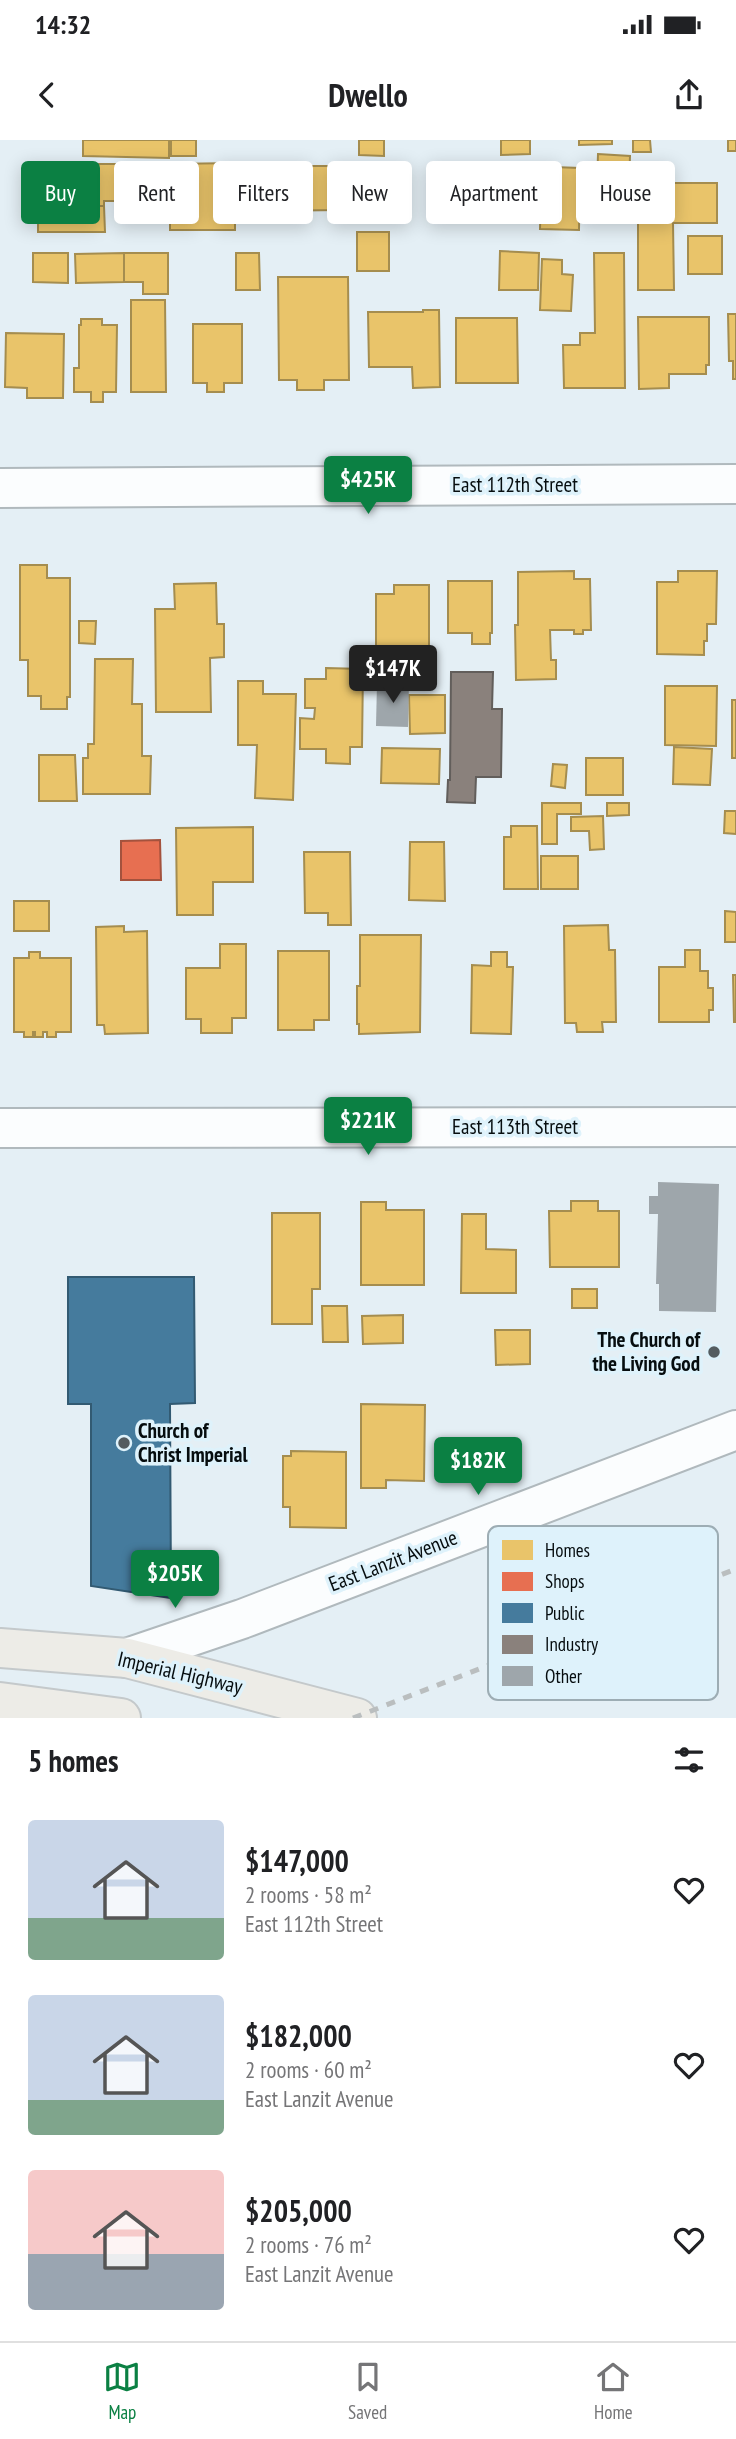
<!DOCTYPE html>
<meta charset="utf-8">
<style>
body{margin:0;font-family:"PT Sans Narrow",sans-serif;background:#f2f2f2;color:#202124;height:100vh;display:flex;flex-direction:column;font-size:26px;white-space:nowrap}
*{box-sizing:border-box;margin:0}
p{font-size:23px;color:#757577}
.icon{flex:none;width:38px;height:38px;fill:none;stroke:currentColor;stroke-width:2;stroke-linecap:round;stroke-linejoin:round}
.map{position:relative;height:1578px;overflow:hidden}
.details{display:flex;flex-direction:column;background:#fff;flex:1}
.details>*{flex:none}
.hud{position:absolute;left:21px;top:21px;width:695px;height:63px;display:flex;gap:14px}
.price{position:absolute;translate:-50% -60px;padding:0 16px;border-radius:7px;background:#0b8043;color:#fff;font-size:23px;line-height:46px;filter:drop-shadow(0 2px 4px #0008)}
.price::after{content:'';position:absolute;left:50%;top:42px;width:21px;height:16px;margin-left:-10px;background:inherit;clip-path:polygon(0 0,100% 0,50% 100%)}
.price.active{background:#222;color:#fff}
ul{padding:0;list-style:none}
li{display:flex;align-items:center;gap:21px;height:175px;padding:0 28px}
li span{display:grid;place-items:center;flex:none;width:196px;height:140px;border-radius:7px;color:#555}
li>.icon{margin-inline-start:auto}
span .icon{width:84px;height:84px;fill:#fffc;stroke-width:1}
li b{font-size:30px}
h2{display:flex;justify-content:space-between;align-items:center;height:84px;padding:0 28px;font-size:30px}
.pill{padding:0 24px;border-radius:7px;background:#fff;box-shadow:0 4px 18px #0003;font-size:24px;line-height:63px}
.pill.active{background:#0b8043;color:#fff}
.status{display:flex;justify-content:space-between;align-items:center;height:49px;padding:0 35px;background:#fff;direction:ltr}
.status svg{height:19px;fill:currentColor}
header{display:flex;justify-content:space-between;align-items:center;height:91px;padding:0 28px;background:#fff;font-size:32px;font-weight:700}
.tabs{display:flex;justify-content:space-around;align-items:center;height:98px;border-top:2px solid #e0e0e0;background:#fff;font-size:19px;color:#757577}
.tabs a{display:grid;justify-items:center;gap:4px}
.tabs .active{color:#0b8043}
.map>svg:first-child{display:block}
.homes{fill:#e9c46a;stroke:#a58d4f;stroke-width:2}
.shops{fill:#e76f51;stroke:#a4523d;stroke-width:2}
.public{fill:#457b9d;stroke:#325a72;stroke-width:2}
.industry{fill:#8a817c;stroke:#625e5b;stroke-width:2}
.building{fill:#9ea6ab}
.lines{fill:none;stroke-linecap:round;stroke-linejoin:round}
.minor-casing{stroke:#b0b9bd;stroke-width:42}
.major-casing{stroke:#c4c9cb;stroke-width:42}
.minor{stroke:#fbfdfe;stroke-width:38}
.major{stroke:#edece7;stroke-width:38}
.rail{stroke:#babebf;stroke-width:5;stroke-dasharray:9 9;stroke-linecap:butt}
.poi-dot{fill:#545c60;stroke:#def2fb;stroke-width:2.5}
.labels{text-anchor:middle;stroke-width:7;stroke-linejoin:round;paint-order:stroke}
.street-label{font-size:21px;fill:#060d0f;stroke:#def2fb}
.poi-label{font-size:21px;font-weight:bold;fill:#060d0f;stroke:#def2fb;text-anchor:end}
.key{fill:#def2fb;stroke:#9dadb4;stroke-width:2}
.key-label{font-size:19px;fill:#060d0f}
</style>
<div class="status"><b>14:32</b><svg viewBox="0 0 49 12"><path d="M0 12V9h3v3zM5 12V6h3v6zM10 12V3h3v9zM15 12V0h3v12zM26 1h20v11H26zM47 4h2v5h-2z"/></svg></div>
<header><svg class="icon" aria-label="back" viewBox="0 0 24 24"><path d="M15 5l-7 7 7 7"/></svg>Dwello<svg class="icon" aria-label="share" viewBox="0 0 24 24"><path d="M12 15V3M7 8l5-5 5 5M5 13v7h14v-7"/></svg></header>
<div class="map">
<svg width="736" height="1578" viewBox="0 0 736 1578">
<rect width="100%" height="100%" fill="#e4eff5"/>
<g class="homes">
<polygon points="83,0 169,0 169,18 83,16"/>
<rect x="171" y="0" width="25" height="16"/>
<polygon points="359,0 384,0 384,16 359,15"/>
<polygon points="501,0 530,0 530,14 501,15"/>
<polygon points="579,0 612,0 612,4 579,5"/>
<polygon points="633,0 650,0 651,12 633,12"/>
<rect x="728" y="0" width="8" height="11"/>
<polygon points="598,14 630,16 629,47 597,45"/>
<polygon points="235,23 235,62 244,62 244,75 235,75 235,90 170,90 170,24"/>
<polygon points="37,24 170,24 170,66 166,66 166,61 104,61 104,66 38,66"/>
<polygon points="268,26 337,26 338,70 268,71"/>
<polygon points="553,27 580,28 579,90 540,89 541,51 552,51"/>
<polygon points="638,43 717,43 717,83 673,83 674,150 638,150"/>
<polygon points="38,66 104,66 105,92 38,92"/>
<rect x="357" y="92" width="32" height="39"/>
<rect x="688" y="96" width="34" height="38"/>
<polygon points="500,111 539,113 538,150 499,150"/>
<polygon points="33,113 68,113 68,143 33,142"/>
<polygon points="124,113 124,142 76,143 75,114"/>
<polygon points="124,113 168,113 168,154 143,154 143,142 124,142"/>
<polygon points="236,113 259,113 260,150 236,150"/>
<polygon points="594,113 624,113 625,248 564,248 563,205 580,205 580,193 595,193"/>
<polygon points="542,119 562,120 562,134 573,135 571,171 540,170"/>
<polygon points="278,137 348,137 349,240 324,240 324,250 297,250 297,240 279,240"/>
<polygon points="131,160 165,160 166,252 131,252"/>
<polygon points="423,170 439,170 440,247 413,248 412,227 369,227 368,172 423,172"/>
<polygon points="728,174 736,174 736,239 733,239 733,221 729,221"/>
<polygon points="638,177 709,177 709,225 706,225 706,234 669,234 669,248 639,249"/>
<polygon points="456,178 517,178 518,243 456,243"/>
<polygon points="81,179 102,179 102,185 117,185 116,252 103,252 103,262 91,262 91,252 74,252 74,228 79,228 79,185 81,185"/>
<polygon points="193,184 242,184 242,243 224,243 224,252 207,252 207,243 193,243"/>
<polygon points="6,193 64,194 63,258 27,258 27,248 5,247"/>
<polygon points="20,425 47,425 47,438 70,438 70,557 67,557 67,569 41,569 41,556 28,556 28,520 20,520"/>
<polygon points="574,431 574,439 590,439 591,490 583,490 583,494 574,494 574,490 550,490 551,520 556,520 556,539 516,540 515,485 518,485 518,432"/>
<polygon points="678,431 717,431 716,484 707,484 707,501 704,501 704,515 657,514 657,442 678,442"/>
<polygon points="448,441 492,441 492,493 490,493 490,504 472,504 472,493 448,493"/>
<polygon points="216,443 217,484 224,484 224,517 210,518 211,572 156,572 155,469 175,469 174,444"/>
<polygon points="394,445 429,445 429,510 414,510 414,539 379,539 379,509 376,509 376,454 394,454"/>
<polygon points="79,481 96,481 95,504 79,503"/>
<polygon points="95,519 133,519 132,564 142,564 142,616 151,616 150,654 83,654 83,618 88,618 88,604 94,604"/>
<polygon points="326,528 363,529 362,607 350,607 350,624 326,623 326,609 300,609 300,578 314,579 315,568 305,568 305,539 326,539"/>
<polygon points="238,541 263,541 263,554 296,554 293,660 255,658 257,605 238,605"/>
<polygon points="665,546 717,546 716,606 665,605"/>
<polygon points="409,555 445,555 445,593 410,594"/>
<rect x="732" y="560" width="4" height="58"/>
<polygon points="674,607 712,609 710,645 673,644"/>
<polygon points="382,608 440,609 439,644 381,643"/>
<polygon points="39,615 75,615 77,661 39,661"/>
<rect x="586" y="618" width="37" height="37"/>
<polygon points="553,624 567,625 565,648 551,646"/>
<polygon points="542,663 581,663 581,674 557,674 557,704 542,704"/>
<polygon points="607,663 629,663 629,675 607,676"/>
<polygon points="725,671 736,671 736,694 724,693"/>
<polygon points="603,676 604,709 590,710 589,691 571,691 571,677"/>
<polygon points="511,686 537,686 538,749 504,749 504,697 511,697"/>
<polygon points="253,687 253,742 213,742 213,775 177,775 176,688"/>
<polygon points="410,702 444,702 445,761 409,760"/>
<polygon points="304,712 350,712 351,785 328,785 328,773 305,773"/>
<rect x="541" y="716" width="37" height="33"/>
<rect x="14" y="761" width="35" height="30"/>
<polygon points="725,771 736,772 736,802 725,802"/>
<polygon points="608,785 609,810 615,810 616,882 602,882 603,892 577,892 576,883 565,883 564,786"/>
<polygon points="124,786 124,792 147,791 148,893 105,894 104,885 97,885 96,787"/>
<polygon points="360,795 421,795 420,892 359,894 359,884 357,884 357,846 360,846"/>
<polygon points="220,804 246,804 246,878 232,878 232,893 201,893 201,879 186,879 186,828 220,828"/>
<polygon points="685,810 700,810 700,831 708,831 708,848 713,848 713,870 709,870 709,882 659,882 659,827 685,827"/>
<polygon points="278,811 329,811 329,880 314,880 314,890 278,890"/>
<polygon points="29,812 40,812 40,818 71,818 71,892 56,892 56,897 47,897 47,892 43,892 43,897 35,897 35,892 33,892 33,897 24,897 24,892 14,892 14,818 29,818"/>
<polygon points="491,812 507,812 507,827 513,827 511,894 471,893 472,825 491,826"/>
<polygon points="733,835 736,835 736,882 734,882"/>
<polygon points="571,1061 598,1061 598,1071 619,1071 619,1127 550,1127 549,1071 571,1071"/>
<polygon points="361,1062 386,1062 386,1070 424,1070 424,1145 361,1145"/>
<polygon points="272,1073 320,1073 320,1149 312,1149 312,1184 272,1184"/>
<polygon points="462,1074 486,1074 486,1109 516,1110 516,1153 461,1153"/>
<rect x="572" y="1149" width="25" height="19"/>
<polygon points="322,1166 347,1166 348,1202 323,1202"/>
<polygon points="403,1175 403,1203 363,1204 362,1176"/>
<polygon points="495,1190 530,1190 530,1224 496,1225"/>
<polygon points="361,1264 425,1265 424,1341 386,1340 386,1348 361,1348"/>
<polygon points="291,1311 346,1312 346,1388 290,1387 290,1367 283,1367 283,1316 291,1316"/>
</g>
<polygon class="shops" points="160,700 161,740 121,740 121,701"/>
<polygon class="public" points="68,1137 194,1137 195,1263 170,1264 171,1458 91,1446 91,1264 68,1264"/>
<polygon class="industry" points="451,532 493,532 492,569 502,569 501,637 476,637 475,663 447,662 448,640 450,640"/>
<g class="building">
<polygon points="377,543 409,543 408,587 376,586"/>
<polygon points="658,1042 719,1044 716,1172 659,1171 659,1144 656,1144 658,1074 649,1074 649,1056 658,1056"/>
</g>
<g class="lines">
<g class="minor-casing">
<g id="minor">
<polyline points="0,348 736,344"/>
<polyline points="0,988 736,987"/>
<polyline points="127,1518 242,1479 736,1290"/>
</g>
</g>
<g class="major-casing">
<g id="major">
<polyline points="0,1508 127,1518 357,1578"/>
<polyline points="0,1562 121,1578"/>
</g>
</g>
<use href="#minor" class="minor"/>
<use href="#major" class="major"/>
<polyline class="rail" points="353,1578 736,1429"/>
</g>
<g class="poi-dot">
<circle cx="714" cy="1212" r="7"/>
<circle cx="124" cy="1303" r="7"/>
</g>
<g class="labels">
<g class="street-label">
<text x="515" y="352">East 112th Street</text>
<text x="515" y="994">East 113th Street</text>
<text transform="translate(393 1421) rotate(-21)" y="7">East Lanzit Avenue</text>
<text transform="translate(180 1533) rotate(13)" y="7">Imperial Highway</text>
</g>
<g class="poi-label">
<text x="700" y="1207">The Church of<tspan x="700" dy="24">the Living God</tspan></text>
<text x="138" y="1298" text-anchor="start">Church of<tspan x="138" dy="24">Christ Imperial</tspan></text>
</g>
</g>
<rect x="488" y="1386" width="230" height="174" rx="10" class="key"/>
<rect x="502" y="1400" width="31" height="20" fill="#e9c46a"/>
<rect x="502" y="1432" width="31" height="19" fill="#e76f51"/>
<rect x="502" y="1463" width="31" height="20" fill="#457b9d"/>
<rect x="502" y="1495" width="31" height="19" fill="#8a817c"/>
<rect x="502" y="1526" width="31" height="20" fill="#9ea6ab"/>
<g class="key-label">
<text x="545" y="1417">Homes</text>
<text x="545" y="1448">Shops</text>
<text x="545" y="1480">Public</text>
<text x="545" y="1511">Industry</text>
<text x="545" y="1543">Other</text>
</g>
</svg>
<b class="price" style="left:368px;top:376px">$425K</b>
<b class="price active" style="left:393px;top:565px">$147K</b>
<b class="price" style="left:368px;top:1017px">$221K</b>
<b class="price" style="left:478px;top:1357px">$182K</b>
<b class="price" style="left:175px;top:1470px">$205K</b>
<div class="hud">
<a class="pill active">Buy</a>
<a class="pill">Rent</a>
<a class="pill">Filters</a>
<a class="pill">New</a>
<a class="pill">Apartment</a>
<a class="pill">House</a>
</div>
</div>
<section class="details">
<h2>5 homes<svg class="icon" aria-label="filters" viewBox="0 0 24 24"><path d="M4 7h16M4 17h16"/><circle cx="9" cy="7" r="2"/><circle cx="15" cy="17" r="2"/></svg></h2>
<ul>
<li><span style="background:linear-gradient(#c9d6e8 70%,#7fa58c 0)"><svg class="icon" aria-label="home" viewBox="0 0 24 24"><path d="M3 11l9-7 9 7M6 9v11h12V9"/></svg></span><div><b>$147,000</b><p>2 rooms · 58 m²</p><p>East 112th Street</p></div><svg class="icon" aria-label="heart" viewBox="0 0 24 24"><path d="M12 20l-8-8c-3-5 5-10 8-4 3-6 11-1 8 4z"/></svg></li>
<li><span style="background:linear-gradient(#c9d6e8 75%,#7fa58c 0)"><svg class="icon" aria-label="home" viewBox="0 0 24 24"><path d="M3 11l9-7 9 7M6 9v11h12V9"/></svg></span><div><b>$182,000</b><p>2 rooms · 60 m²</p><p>East Lanzit Avenue</p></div><svg class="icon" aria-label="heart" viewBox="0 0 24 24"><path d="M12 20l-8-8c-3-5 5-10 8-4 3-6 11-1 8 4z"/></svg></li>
<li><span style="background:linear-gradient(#f6c9c9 60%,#9aa5b1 0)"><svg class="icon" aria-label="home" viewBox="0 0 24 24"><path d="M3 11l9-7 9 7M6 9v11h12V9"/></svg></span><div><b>$205,000</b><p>2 rooms · 76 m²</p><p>East Lanzit Avenue</p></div><svg class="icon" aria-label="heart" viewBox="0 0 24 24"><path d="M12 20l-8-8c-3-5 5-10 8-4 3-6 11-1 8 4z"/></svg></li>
</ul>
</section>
<nav class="tabs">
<a class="active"><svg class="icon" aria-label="map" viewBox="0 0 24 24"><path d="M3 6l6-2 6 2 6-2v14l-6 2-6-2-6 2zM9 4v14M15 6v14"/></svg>Map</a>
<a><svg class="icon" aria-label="saved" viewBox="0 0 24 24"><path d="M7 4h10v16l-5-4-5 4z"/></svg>Saved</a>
<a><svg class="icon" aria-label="home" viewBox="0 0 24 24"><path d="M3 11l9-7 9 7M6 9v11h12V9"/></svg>Home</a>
</nav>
